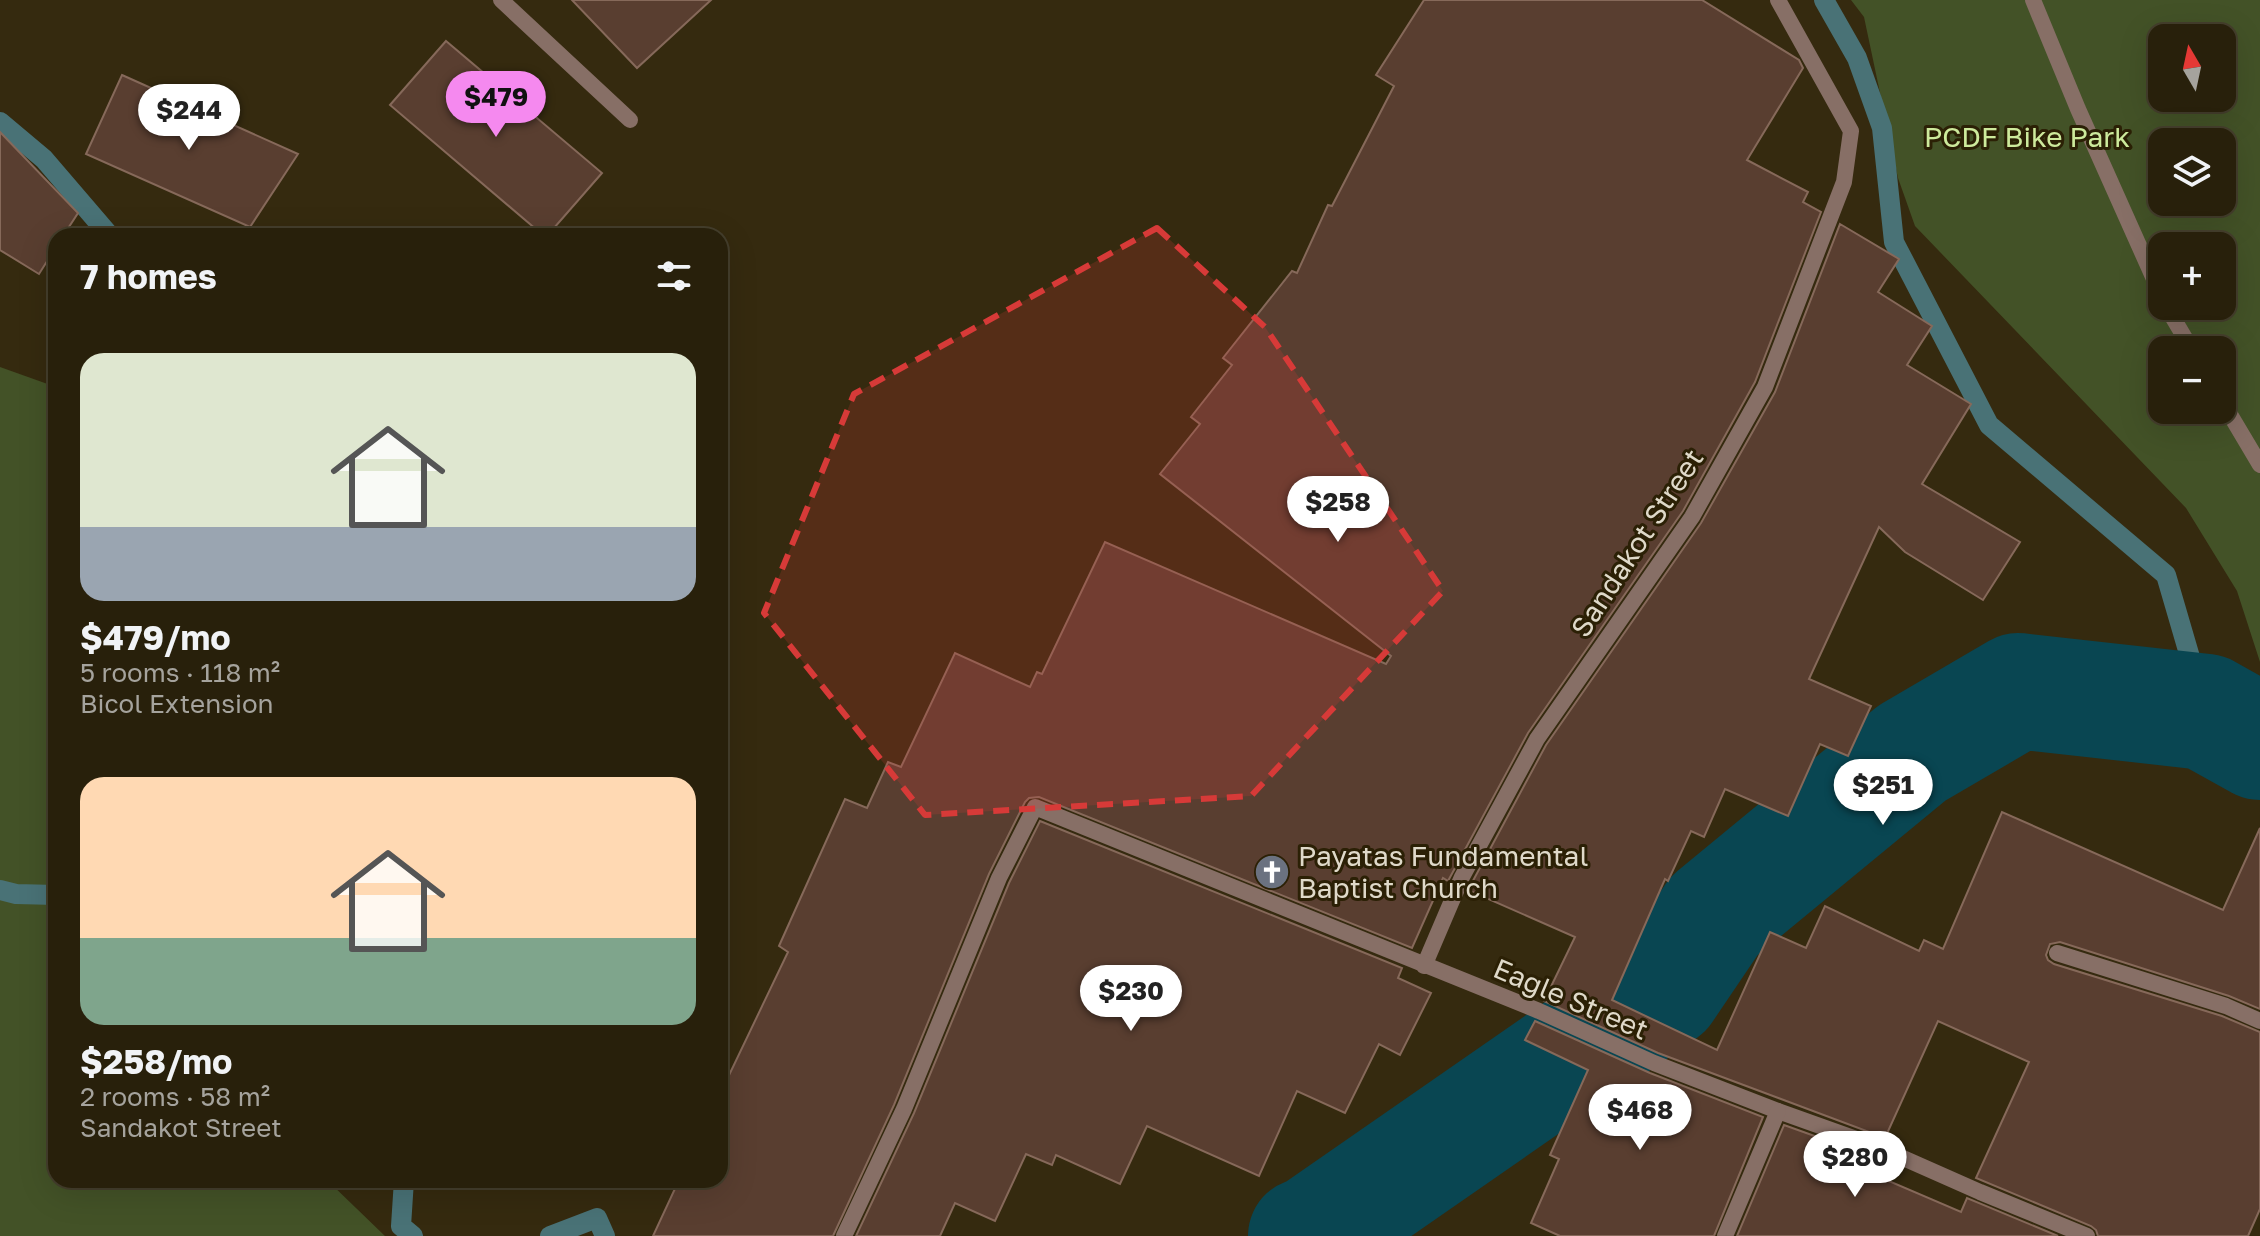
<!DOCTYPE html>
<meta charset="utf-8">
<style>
body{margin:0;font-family:"Golos Text",sans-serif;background:#302814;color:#f1f3f6;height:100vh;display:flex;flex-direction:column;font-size:30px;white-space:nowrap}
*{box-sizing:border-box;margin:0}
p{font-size:26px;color:#a5a39d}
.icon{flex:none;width:44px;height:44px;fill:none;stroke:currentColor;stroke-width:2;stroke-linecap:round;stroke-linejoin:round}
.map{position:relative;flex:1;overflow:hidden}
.side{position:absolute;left:48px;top:228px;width:680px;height:960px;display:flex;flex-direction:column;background:#28200b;border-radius:24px;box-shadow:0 8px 32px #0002,0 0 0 2px #443e2c}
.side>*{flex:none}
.needle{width:52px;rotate:351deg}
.buttons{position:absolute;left:2148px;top:24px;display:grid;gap:16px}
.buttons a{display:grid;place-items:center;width:88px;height:88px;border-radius:16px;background:#28200b;box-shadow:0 8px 32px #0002,0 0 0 2px #443e2c;font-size:40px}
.price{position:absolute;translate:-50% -68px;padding:0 18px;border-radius:28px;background:#fff;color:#222;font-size:26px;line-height:52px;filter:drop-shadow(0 2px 4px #0008)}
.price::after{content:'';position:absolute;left:50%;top:48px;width:24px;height:18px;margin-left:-12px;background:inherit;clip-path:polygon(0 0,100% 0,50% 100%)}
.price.on{background:#f589ef;color:#111}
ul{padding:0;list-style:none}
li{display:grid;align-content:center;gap:16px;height:424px;padding:0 32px}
li span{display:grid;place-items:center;height:248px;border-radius:24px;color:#555}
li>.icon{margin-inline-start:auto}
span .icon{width:144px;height:144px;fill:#fffc;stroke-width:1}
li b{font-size:34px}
h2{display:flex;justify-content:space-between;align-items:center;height:96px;padding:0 32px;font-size:34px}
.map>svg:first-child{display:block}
.green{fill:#435227;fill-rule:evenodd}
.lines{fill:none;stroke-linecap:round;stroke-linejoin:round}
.stream{stroke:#497276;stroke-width:20}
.river{stroke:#094652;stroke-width:116}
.building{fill:#593e30;stroke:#86695a;stroke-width:2}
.lane{stroke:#876f66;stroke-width:16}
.street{stroke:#876f66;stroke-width:16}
.marked{fill:#d73a38;fill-opacity:0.2;stroke:#d73a38;stroke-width:6;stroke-dasharray:16 10;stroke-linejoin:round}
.labels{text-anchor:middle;stroke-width:6;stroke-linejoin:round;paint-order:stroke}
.park-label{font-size:28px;fill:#cdea9c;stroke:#2b2005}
.street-label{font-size:28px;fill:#dfd9c9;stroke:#2b2005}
.poi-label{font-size:28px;fill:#dfd9c9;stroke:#2b2005;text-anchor:start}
</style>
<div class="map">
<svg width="2260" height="1236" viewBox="0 0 2260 1236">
<rect width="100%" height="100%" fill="#352a0f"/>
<g class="green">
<path d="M 1851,0 L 2260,0 L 2260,662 L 2237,591 L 2186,508 L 1915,226 L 1898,178 L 1864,17 ZM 2162,38 L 2222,38 L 2222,98 L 2162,98 ZM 2162,142 L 2222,142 L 2222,202 L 2162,202 ZM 2162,246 L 2222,246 L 2222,306 L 2162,306 ZM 2162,350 L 2222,350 L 2222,410 L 2162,410 Z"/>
<polygon points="0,367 56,387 56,1180 327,1180 385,1236 0,1236"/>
</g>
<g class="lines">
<g class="stream">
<polyline points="1824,0 1857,58 1882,128 1894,242 1989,425 2166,575 2206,712"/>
<polyline points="0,122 44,159 110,236"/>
<polyline points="0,890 16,894 56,895"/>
<polyline points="404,1180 401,1226 413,1236"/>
<polyline points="550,1236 597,1218 605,1236"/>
</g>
<polyline class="river" points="1306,1236 1314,1233 1664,990 1714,916 1912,753 2018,691 2206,712 2260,742"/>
</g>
<g class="building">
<polygon points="572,0 711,0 637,68"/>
<polygon points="1424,0 1702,0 1799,60 1803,68 1747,160 1808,192 1803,202 1821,212 1755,382 1683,511 1528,733 1448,881 1443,878 1412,948 1039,797 1029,798 1025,802 989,874 894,1105 833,1236 653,1236 679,1180 720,1180 720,1094 788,952 779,946 845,799 867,808 888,762 901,767 955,653 1030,687 1037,672 1042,674 1105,542 1386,664 1391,656 1160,474 1200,424 1191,417 1232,365 1223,358 1292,271 1297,273 1328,205 1332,206 1394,86 1376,75"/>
<polygon points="446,41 602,173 547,236 544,236 390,105"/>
<polygon points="122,75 298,154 250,227 86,154"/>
<polygon points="0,132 78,213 63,236 56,236 56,247 39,274 0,250"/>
<polygon points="1840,224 1899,259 1878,292 1932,326 1907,365 1971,404 1922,484 2020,542 1983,600 1905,552 1879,527 1809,679 1871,706 1848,756 1820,744 1788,816 1725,789 1704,837 1691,831 1668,881 1665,879 1612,1000 1717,1050 1770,932 1806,948 1825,906 1919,951 1924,940 1943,949 2002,812 2223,910 2260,828 2260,1009 2229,996 2060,942 2050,944 2046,955 2048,960 2054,964 2222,1016 2260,1032 2260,1209 2248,1236 2098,1236 2096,1230 2091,1226 1976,1178 2029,1062 1938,1021 1885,1138 1658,1053 1544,1001 1575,937 1468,890 1546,745 1701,523 1775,392"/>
<polygon points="1040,821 1402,968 1398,978 1431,993 1400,1055 1379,1044 1345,1113 1297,1091 1259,1176 1147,1126 1120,1184 1056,1155 1052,1165 1026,1154 995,1221 955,1203 940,1236 856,1236 914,1113 1009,883"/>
<polygon points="1535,1021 1650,1073 1763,1117 1714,1236 1560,1236 1531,1223 1559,1159 1550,1155 1588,1070 1525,1040"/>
<polygon points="1784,1125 1876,1158 1870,1173 1961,1212 1967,1198 2058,1236 1737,1236"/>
</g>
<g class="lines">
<g class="lane">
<polyline points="2033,0 2078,109 2162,297"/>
<polyline points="2166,306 2192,350"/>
<polyline points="2222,401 2260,465"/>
</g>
<g class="street">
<polyline points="501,0 630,120"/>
<polyline points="2057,953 2226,1006 2260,1021"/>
<polyline points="1424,966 1462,877 1537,739 1692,517 1765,387 1844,182 1851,131 1778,0"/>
<polyline points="844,1236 904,1109 999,878 1035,807 1539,1011 1654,1063 1778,1111 1876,1146 1980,1192 2087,1236"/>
<polyline points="1725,1236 1778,1111"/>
</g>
</g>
<path class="marked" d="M 1157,228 L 1265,327 L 1443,591 L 1251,796 L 925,815 L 764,613 L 854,394 Z"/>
<defs>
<g id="church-disc" transform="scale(1.8)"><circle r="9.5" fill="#6b7280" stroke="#2b2005"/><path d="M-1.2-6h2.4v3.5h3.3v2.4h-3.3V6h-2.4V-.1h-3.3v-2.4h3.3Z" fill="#fff"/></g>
</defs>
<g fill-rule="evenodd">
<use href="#church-disc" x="1272" y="872"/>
</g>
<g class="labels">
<g class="park-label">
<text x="2027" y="147">PCDF Bike Park</text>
</g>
<g class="street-label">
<text transform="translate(1637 543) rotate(-57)" y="10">Sandakot Street</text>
<text transform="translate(1571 999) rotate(23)" y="10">Eagle Street</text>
</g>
<g class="poi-label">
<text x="1298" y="866">Payatas Fundamental<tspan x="1298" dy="32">Baptist Church</tspan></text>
</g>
</g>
</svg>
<div class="buttons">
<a><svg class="needle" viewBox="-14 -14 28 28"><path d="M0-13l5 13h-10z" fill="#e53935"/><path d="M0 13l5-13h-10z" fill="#a5a39d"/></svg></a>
<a><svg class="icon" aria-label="layers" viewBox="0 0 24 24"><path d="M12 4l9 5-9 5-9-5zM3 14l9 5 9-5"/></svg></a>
<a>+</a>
<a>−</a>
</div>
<b class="price on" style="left:496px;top:139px">$479</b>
<b class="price" style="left:189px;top:152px">$244</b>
<b class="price" style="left:1338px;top:544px">$258</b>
<b class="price" style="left:1883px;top:827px">$251</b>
<b class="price" style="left:1131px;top:1033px">$230</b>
<b class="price" style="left:1640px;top:1152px">$468</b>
<b class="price" style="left:1855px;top:1199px">$280</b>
<section class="side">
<h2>7 homes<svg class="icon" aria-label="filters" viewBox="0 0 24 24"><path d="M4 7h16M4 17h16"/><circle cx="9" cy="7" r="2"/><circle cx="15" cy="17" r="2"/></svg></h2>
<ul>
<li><span style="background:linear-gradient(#dfe7d0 70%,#9aa5b1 0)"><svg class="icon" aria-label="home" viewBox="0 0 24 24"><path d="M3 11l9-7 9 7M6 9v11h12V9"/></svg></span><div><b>$479/mo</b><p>5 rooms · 118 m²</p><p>Bicol Extension</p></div></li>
<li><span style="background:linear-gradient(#ffd9b3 65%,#7fa58c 0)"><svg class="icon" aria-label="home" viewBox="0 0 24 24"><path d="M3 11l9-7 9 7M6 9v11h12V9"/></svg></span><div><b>$258/mo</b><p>2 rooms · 58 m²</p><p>Sandakot Street</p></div></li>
</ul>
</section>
</div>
